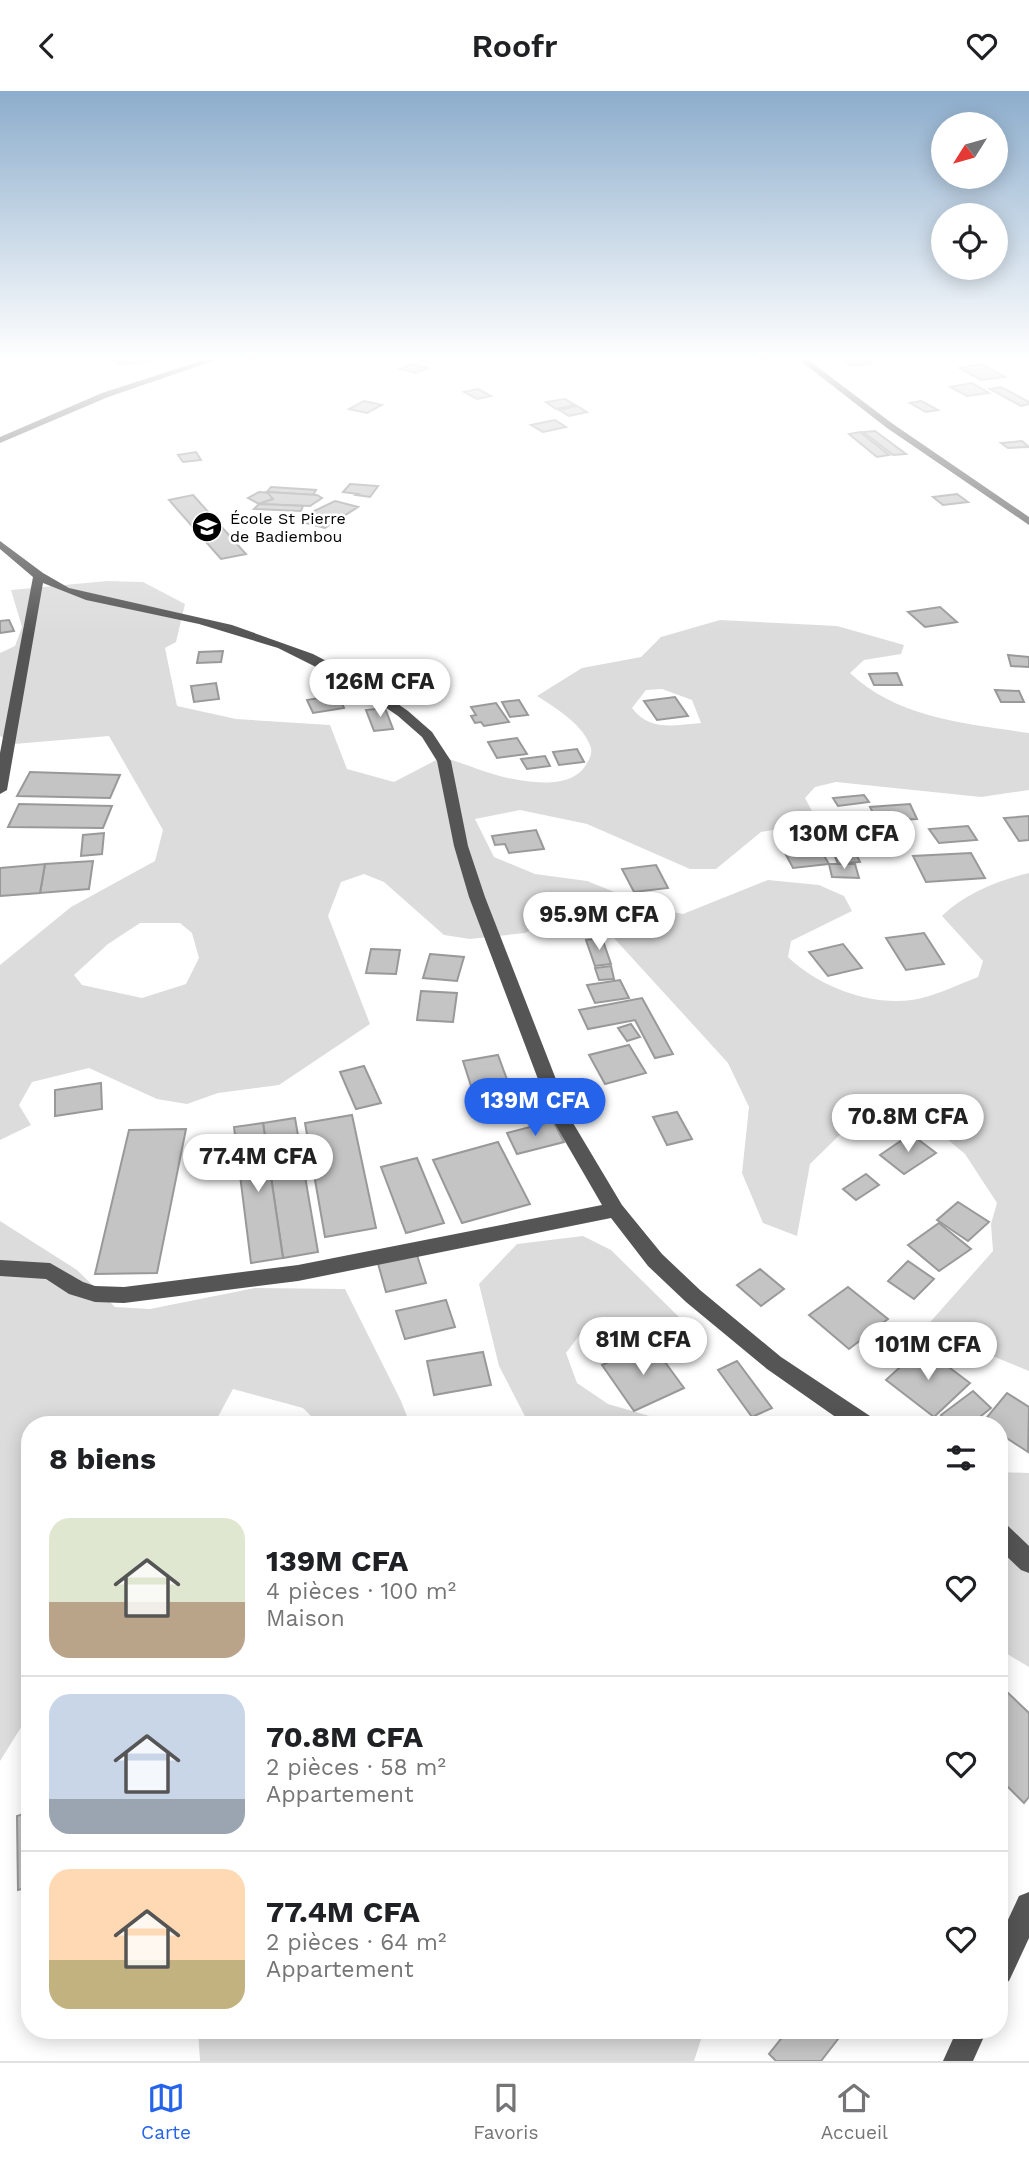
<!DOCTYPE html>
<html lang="fr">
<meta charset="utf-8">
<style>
body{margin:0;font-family:"Work Sans",sans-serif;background:#f6f6f6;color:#202124;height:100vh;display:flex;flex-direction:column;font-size:26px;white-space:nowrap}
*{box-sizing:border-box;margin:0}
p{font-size:23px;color:#757577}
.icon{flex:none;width:38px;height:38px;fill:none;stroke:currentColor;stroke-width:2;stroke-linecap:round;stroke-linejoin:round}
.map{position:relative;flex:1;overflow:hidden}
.drawer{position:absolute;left:21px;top:1325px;width:987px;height:623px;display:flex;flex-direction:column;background:#fff;border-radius:28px;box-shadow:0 4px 18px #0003}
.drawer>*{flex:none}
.needle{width:46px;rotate:233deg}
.controls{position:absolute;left:931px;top:21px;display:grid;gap:14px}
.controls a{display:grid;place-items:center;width:77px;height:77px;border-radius:50%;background:#fff;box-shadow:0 4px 18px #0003;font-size:35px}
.price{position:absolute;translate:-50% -60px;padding:0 16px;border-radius:24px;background:#fff;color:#222;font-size:23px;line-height:46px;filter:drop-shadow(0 2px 4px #0008)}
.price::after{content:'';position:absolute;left:50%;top:42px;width:21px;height:16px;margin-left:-10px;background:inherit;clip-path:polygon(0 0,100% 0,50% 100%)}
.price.on{background:#2563eb;color:#fff}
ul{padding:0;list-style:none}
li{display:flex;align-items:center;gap:21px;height:175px;padding:0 28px}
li+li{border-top:2px solid #e0e0e0}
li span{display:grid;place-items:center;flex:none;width:196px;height:140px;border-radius:21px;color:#555}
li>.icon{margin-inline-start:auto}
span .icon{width:84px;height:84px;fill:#fffc;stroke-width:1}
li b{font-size:30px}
h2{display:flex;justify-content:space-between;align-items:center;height:84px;padding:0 28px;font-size:30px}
header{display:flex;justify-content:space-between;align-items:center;height:91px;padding:0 28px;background:#fff;font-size:32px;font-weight:600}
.dock{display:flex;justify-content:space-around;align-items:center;height:98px;border-top:2px solid #e0e0e0;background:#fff;font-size:19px;color:#757577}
.dock a{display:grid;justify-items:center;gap:4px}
.dock .on{color:#2563eb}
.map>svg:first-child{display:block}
.green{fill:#dcdcdc;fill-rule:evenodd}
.building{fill:#c4c4c4;stroke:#999;stroke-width:2}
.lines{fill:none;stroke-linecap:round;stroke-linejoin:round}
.minor{fill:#555;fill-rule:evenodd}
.labels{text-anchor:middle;stroke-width:5;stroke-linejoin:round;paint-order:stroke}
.far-poi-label{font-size:16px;fill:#000;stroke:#fff;text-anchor:start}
</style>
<header><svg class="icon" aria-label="back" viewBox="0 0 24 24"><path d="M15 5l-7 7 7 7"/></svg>Roofr<svg class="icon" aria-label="heart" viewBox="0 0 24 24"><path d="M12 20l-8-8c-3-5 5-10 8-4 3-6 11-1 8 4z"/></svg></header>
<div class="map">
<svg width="1029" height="1970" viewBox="0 0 1029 1970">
<rect width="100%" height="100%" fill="#fff"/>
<g class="green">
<path d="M 107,490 L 143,491 L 185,513 L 176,551 L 165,557 L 177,615 L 236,628 L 330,634 L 347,678 L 394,691 L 442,666 C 467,673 494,686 519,689 C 543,693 575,695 587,672 C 590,668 592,662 591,657 C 584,634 556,617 537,605 L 582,577 L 641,566 L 661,546 L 720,529 L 837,535 L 904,554 L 901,563 L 864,569 L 850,582 C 897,627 968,633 1029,642 L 1029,699 L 981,706 L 836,691 L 815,696 L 805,707 L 813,722 L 807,734 L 761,741 L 716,778 L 690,778 L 587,733 L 520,719 L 475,728 L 494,766 L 535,783 L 587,790 L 657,818 L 683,823 L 768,789 L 819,794 L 844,805 L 852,820 L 791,850 L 788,866 C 818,895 869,915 912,909 C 933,906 957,894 978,886 L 983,870 L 942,825 C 964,803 999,789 1029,782 L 1029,1280 L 925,1237 L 993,1160 L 991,1133 L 997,1112 L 965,1063 L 918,1024 L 888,1017 L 861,1023 L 810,1073 L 797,1145 L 763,1132 L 742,1082 L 749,1016 L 728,972 L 592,823 L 567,822 L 525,842 L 470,848 L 444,844 L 384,791 L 364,783 L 341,791 L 328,825 L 370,933 L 279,994 L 218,1002 L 187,1013 L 157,1008 L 89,977 L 32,991 L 19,1014 L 31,1034 L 0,1049 L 0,874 L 71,816 L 155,770 L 163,739 L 109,645 L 14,653 L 0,645 L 0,562 L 15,555 L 22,536 L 11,499 ZM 662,598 L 692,609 L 701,632 C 675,634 650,641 632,617 L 646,599 ZM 140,832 L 180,832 L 192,842 L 199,867 L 186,893 L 142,907 L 82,894 L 74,884 L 108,853 Z"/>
<polygon points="0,1130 77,1179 115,1216 150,1218 255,1197 345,1198 401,1310 410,1333 319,1333 303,1317 233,1298 214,1333 30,1334 30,1622 0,1670"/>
<polygon points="583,1145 611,1159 681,1228 648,1238 617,1226 585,1237 566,1262 577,1292 608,1313 677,1333 529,1333 499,1275 479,1193 517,1153"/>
<polygon points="999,1381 1029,1382 1029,1576 999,1558"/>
<polygon points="198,1939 704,1939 694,1970 200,1970"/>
</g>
<g class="building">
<polygon points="114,268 146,268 148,270 119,274"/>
<polygon points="843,268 865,268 871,273 852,275"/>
<polygon points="411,273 428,277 416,282 400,278"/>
<polygon points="982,273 1005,286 981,289 959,277"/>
<polygon points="972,292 989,302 967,305 950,296"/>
<polygon points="1001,296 1029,311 1029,313 1021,315 990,298"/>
<polygon points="478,298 491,305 477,308 464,301"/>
<polygon points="565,308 575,314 556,318 546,311"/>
<polygon points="364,310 382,314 367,322 349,318"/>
<polygon points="921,310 938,319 926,321 910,312"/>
<polygon points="577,315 587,321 569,325 559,319"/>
<polygon points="555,329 566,336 543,341 531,334"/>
<polygon points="875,340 906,363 893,364 863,341"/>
<polygon points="860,341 889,364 877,366 849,343"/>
<polygon points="1022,350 1029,356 1008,357 1001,352"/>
<polygon points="196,361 201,369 183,371 178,364"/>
<polygon points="350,393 378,395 370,406 356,404 358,403 343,401"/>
<polygon points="271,396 316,399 313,404 267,401"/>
<polygon points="259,401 271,402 273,408 259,413 248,407"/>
<polygon points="267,401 317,404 322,407 310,415 259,413 273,408"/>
<polygon points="957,403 968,411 943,414 933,406"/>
<polygon points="193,404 246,463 221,468 169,409"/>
<polygon points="335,410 358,416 325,437 302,431 313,424 308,423"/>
<polygon points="259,413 303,415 301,420 254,418"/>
<polygon points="940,516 957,531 925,536 908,521"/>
<polygon points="9,529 14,540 0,542 0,530"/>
<polygon points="223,560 221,571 197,572 199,561"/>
<polygon points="1008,564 1029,566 1029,576 1011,575"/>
<polygon points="897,582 902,594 874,594 869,583"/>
<polygon points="216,592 219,608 194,611 191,595"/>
<polygon points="995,599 1019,600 1024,611 1001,611"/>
<polygon points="338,604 344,617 313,622 307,609"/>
<polygon points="675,606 688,625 657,629 644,610"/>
<polygon points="519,609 528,624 510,626 502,611"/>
<polygon points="496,612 509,631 484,635 481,631 475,632 471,625 476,624 471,616"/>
<polygon points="385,617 393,638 374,640 366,619"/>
<polygon points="517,647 527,663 497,667 488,651"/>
<polygon points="577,658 584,671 559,674 553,661"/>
<polygon points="545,665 550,675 527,678 521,668"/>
<polygon points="30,681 120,684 110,707 17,705"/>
<polygon points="864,704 869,711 838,715 833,707"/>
<polygon points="19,713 112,715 103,737 8,736"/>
<polygon points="910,713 917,728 877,730 870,716"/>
<polygon points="1029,725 1029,749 1019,750 1004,727"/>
<polygon points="968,735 977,749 939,752 929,738"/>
<polygon points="536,739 544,758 509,762 505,753 495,754 492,745"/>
<polygon points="104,742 102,763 81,765 83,744"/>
<polygon points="818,755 829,773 793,777 783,758"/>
<polygon points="852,755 860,771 838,773 831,756"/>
<polygon points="971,762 985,787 926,791 913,765"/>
<polygon points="93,770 89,798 40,802 45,773"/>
<polygon points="45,773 40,802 0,805 0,777"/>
<polygon points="829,773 855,773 859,787 832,786"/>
<polygon points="656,774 668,797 634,801 622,778"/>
<polygon points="924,842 944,873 906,879 886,847"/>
<polygon points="602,847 611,873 595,875 586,849"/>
<polygon points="843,853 862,877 828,885 809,861"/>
<polygon points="371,858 400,859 396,883 366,882"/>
<polygon points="430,863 464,866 457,890 423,887"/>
<polygon points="611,875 614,888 599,889 595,877"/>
<polygon points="620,889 629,907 595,912 587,894"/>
<polygon points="421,900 457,902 453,931 417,929"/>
<polygon points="642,907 673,963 655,967 635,929 588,938 579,919"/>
<polygon points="631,933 640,946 627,950 618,937"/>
<polygon points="629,954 646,982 605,993 589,964"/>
<polygon points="498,964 509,994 473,1001 463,970"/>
<polygon points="364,975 381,1012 356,1018 340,981"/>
<polygon points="101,992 102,1018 55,1025 55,999"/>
<polygon points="677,1021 692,1048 667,1054 653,1026"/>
<polygon points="352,1024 376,1137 325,1146 305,1032"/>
<polygon points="295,1027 318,1161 283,1167 263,1032"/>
<polygon points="553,1030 564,1051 517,1063 507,1042"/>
<polygon points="263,1032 283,1167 251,1172 234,1036"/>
<polygon points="186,1038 157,1182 95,1183 129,1039"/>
<polygon points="911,1043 936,1062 904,1083 880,1064"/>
<polygon points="498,1051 530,1113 462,1132 433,1069"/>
<polygon points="417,1067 444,1132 406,1142 381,1076"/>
<polygon points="866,1083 879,1094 856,1109 843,1098"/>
<polygon points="958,1111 989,1131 968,1150 937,1129"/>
<polygon points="939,1132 971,1158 939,1180 908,1154"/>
<polygon points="416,1161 426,1192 386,1201 377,1169"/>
<polygon points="908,1170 934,1188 914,1208 888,1190"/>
<polygon points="760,1178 784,1198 761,1215 737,1194"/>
<polygon points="848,1196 888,1228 849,1258 809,1224"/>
<polygon points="446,1209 455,1236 405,1248 396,1220"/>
<polygon points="651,1252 684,1297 634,1320 602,1274"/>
<polygon points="922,1256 970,1292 934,1326 886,1289"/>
<polygon points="483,1261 491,1294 434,1304 427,1270"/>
<polygon points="737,1270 772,1317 752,1326 718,1279"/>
<polygon points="973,1300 991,1317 970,1334 952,1334 941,1324"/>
<polygon points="1007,1302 1029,1316 1028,1361 999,1342 999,1334 983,1331"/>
<polygon points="1006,1600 1029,1622 1029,1706 1024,1712 999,1687 999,1607"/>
<polygon points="30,1721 30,1796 18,1799 17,1725"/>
<polygon points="788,1939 845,1939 821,1970 776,1970 769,1963"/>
</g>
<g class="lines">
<g class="minor">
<polygon points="207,268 219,268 108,306 0,352 0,346 102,302"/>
<polygon points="798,268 807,268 893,333 1029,426 1029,434 887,337"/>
<polygon points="0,450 43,482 69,497 232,534 313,563 365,590 408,620 432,641 451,670 468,755 485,806 573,1032 622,1114 662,1163 700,1199 781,1266 873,1327 876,1334 847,1334 767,1278 686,1211 648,1175 611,1127 298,1190 124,1212 95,1211 69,1203 46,1188 0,1185 0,1169 50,1172 83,1191 95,1195 124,1196 298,1174 602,1114 555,1033 469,806 454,755 437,670 422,646 398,625 356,596 278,557 199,533 86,509 43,492 7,699 0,703 0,662 33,486 0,458"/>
<polygon points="999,1431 1007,1434 1029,1455 1029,1482 1021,1479 999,1458"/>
<polygon points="1029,1801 1029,1847 1009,1890 999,1894 999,1848 1019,1805"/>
<polygon points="957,1939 987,1939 973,1970 943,1970"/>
</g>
</g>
<linearGradient id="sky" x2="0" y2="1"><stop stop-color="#8cadcc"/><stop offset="0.49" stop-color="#fff"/><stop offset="1" stop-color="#fff" stop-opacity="0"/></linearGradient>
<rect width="1029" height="544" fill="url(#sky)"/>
<defs>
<g id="school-disc" transform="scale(1.575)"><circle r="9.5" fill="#000" stroke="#fff"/><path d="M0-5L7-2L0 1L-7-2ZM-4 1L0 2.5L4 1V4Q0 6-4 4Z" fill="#fff"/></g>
</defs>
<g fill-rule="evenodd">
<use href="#school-disc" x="207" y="436"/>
</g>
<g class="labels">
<g class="far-poi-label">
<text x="230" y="433">École St Pierre<tspan x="230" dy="18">de Badiembou</tspan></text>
</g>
</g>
</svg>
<div class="controls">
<a><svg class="needle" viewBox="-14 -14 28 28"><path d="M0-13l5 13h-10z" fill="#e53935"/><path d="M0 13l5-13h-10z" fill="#757577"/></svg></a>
<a><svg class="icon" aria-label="locate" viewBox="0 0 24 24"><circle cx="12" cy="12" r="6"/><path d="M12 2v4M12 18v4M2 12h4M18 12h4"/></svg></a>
</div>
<b class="price" style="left:380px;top:628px">126M CFA</b>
<b class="price" style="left:844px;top:780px">130M CFA</b>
<b class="price" style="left:599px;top:861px">95.9M CFA</b>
<b class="price on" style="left:535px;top:1047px">139M CFA</b>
<b class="price" style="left:908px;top:1063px">70.8M CFA</b>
<b class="price" style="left:258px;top:1103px">77.4M CFA</b>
<b class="price" style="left:643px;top:1286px">81M CFA</b>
<b class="price" style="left:928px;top:1291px">101M CFA</b>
<section class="drawer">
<h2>8 biens<svg class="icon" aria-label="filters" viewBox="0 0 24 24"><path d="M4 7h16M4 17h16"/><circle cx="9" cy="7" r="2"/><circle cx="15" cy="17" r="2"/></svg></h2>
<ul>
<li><span style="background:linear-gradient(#dfe7d0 60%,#b9a48a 0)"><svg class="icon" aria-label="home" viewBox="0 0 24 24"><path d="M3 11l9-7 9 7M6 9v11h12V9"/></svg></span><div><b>139M CFA</b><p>4 pièces · 100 m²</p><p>Maison</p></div><svg class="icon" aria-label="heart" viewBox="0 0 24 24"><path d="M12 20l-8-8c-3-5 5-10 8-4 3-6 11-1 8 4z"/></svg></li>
<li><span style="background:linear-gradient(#c9d6e8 75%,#9aa5b1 0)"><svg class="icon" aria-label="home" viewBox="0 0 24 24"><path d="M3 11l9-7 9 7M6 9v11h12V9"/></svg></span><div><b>70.8M CFA</b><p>2 pièces · 58 m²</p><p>Appartement</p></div><svg class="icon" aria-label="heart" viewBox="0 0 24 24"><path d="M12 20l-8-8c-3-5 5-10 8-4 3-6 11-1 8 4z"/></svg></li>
<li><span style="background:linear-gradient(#ffd9b3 65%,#c2b280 0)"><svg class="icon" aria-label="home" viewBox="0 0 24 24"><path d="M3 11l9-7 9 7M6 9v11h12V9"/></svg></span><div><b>77.4M CFA</b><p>2 pièces · 64 m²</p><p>Appartement</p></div><svg class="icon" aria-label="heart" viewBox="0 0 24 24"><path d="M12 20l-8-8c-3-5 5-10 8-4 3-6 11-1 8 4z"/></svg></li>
</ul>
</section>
</div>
<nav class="dock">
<a class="on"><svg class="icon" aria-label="map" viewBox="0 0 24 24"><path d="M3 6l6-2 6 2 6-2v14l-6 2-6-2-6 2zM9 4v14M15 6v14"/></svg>Carte</a>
<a><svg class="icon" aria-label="saved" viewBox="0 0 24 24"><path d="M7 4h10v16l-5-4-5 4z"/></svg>Favoris</a>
<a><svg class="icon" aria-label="home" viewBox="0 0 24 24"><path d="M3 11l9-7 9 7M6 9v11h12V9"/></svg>Accueil</a>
</nav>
